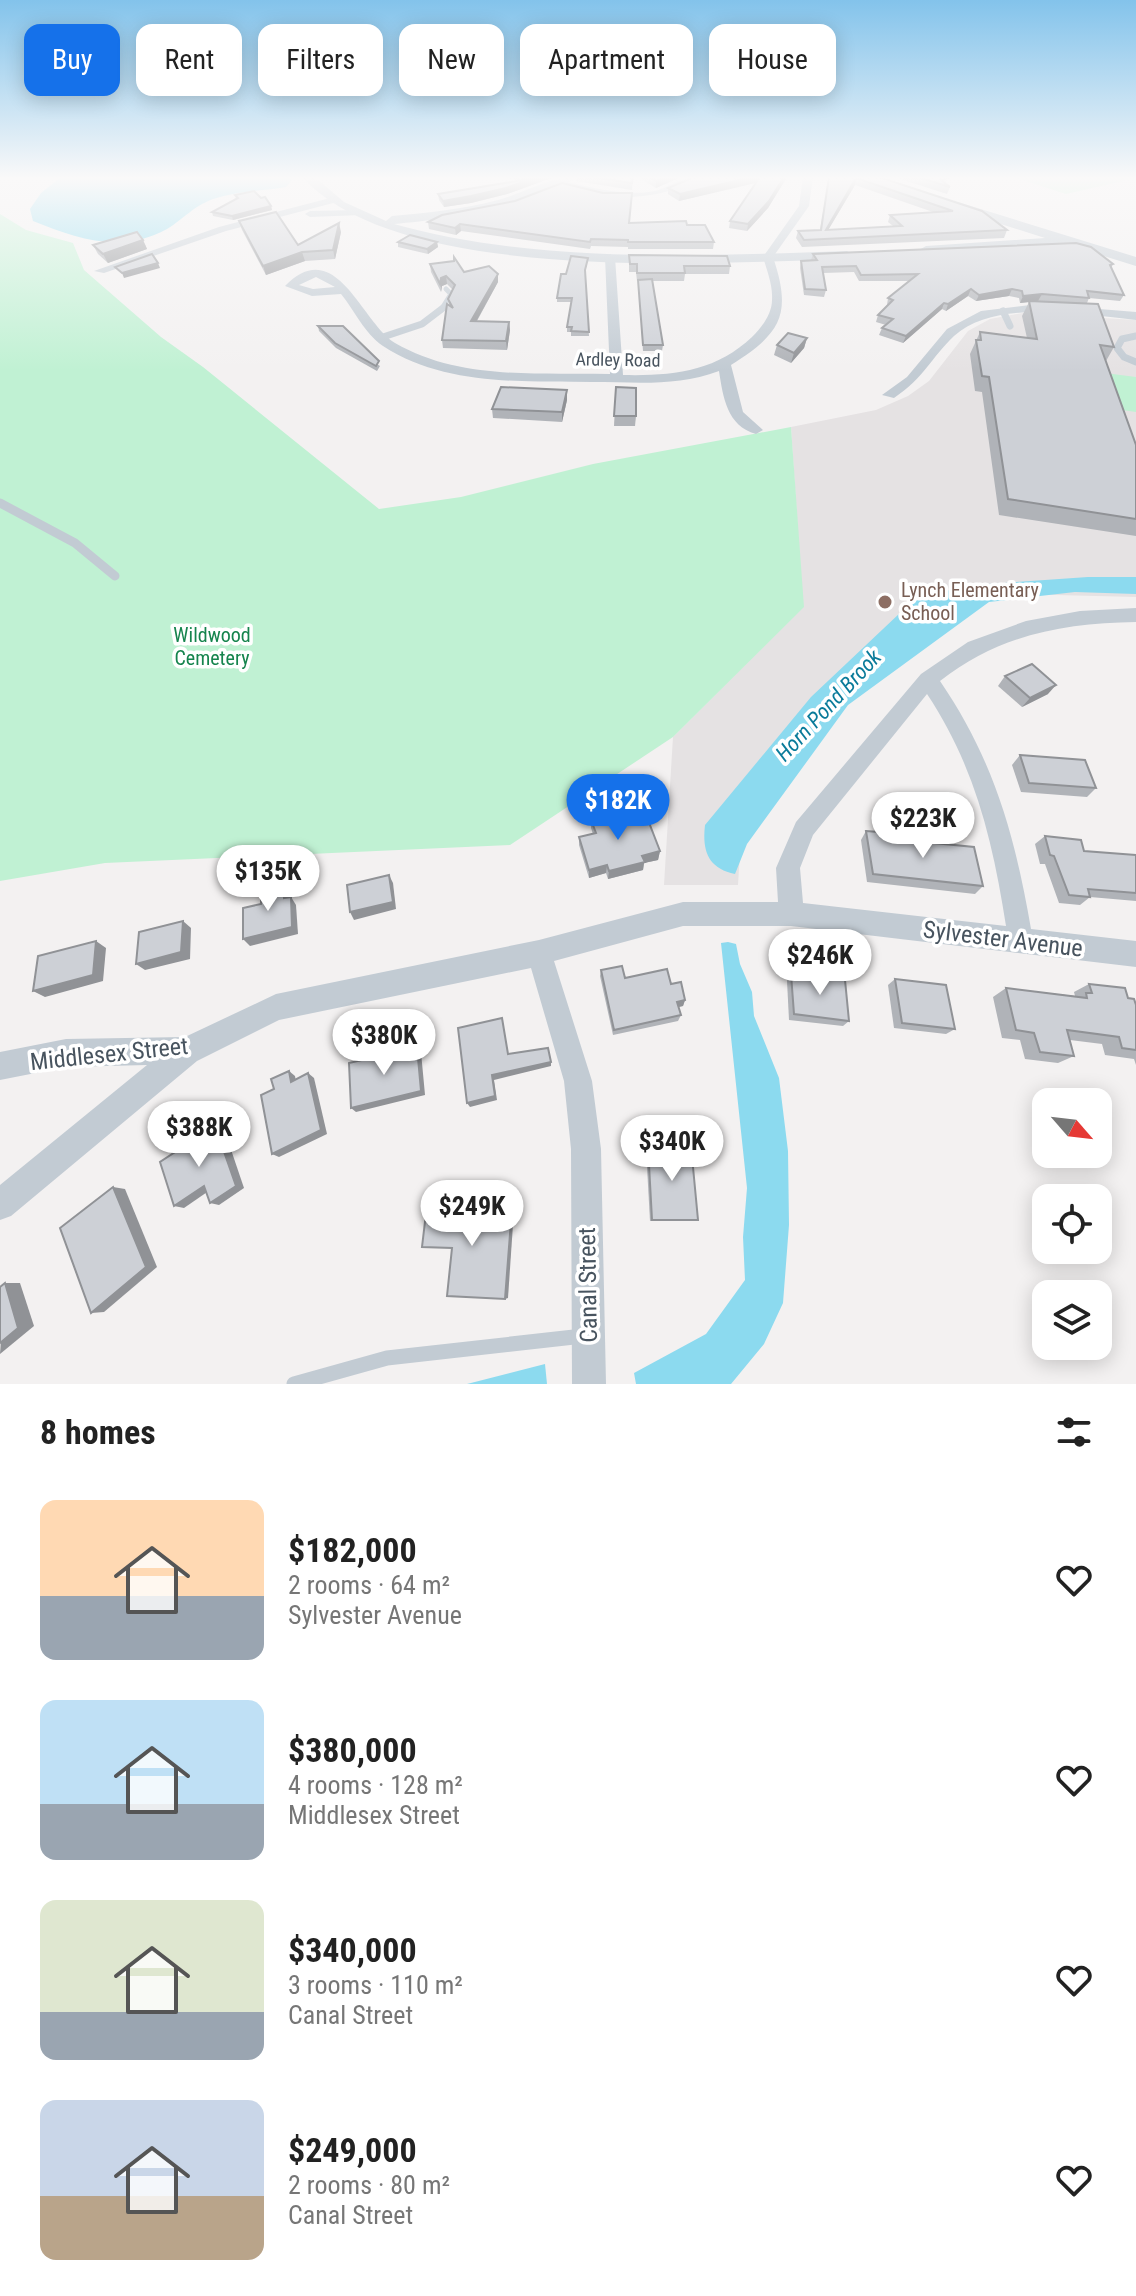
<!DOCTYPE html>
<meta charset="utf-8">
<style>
body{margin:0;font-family:"Roboto Condensed",sans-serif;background:#f6f6f6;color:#222;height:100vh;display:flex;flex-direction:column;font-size:30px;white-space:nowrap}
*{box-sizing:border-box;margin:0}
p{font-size:26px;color:#767676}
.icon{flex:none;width:44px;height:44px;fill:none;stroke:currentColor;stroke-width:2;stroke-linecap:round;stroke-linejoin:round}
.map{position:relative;height:1384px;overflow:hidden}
.side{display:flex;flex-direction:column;background:#fff;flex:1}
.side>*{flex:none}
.hud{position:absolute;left:24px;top:24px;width:1088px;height:72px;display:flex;gap:16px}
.needle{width:52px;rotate:118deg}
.fabs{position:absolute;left:1032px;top:1088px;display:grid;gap:16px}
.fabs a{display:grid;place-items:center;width:80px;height:80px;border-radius:16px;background:#fff;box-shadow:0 4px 20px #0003;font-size:40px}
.price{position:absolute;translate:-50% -68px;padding:0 18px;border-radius:28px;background:#fff;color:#222;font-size:26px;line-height:52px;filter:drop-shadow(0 2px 4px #0008)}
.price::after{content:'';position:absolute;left:50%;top:48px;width:24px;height:18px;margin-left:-12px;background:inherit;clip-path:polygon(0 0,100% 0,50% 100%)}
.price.active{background:#1571ea;color:#fff}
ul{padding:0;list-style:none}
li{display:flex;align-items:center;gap:24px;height:200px;padding:0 40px}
li span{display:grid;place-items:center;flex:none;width:224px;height:160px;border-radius:16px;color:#555}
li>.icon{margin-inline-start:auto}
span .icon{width:96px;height:96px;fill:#fffc;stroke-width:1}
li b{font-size:34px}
h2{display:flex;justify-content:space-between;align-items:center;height:96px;padding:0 40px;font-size:34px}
.tag{padding:0 28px;border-radius:16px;background:#fff;box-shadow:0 4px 20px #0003;font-size:28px;line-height:72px}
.tag.active{background:#1571ea;color:#fff}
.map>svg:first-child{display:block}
.education{fill:#e5e2e3}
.green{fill:#c0f1d3}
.water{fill:#8cdaef}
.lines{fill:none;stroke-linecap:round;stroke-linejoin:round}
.service-far3{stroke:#c2cbd3;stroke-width:5}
.service-far2{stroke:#c2cbd3;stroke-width:7}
.service-far1{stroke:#c2cbd3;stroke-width:9}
.service{stroke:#c2cbd3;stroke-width:15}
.minor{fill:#c2cbd3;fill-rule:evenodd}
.tertiary{fill:#c2cbd3;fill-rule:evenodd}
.wall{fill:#b0b3b8;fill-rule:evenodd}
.shaded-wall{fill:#909296}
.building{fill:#cdd0d6;stroke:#909296;stroke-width:2;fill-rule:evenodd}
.education-dot{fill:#8d6e63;stroke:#fff;stroke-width:3}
.labels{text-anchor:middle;stroke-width:7;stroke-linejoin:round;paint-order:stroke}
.far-street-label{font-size:18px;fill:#48545f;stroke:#fff}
.education-label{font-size:20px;fill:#785e54;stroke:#fff;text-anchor:start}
.park-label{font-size:20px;fill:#15844d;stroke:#fff}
.water-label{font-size:22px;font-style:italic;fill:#0a7b9a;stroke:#fff}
.near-street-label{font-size:24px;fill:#48545f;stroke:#fff}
</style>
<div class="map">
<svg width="1136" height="1384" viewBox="0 0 1136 1384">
<rect width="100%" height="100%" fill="#f3f1f1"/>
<polygon class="education" points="1022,313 1136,320 1136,597 981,593 877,656 742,819 738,885 664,885 673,737 803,607 791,427 876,410 908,396 929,381 968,331 990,319"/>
<g class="green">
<polygon points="1013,177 1136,177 1136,178 1066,194"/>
<polygon points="0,214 26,230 73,243 84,270 161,337 203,367 379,509 461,497 593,464 791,427 804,607 673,737 510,845 105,863 0,881"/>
<polygon points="1097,372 1136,377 1136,412 1108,408"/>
</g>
<g class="water">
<path d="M 61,177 L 288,177 L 292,180 L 286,187 C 262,191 237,191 213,199 C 192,207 185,218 167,229 C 122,254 77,239 33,221 L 30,209 L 41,193 Z"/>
<path d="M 1088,577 L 1136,577 L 1136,594 L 1075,592 L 989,602 L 848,705 L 747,844 L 735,874 C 708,868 702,851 705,825 L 811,697 L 919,595 L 989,584 Z"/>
<polygon points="728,942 736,944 740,964 752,992 754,1016 779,1078 788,1151 789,1225 783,1303 764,1344 731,1384 636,1384 634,1373 706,1334 745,1280 743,1237 747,1188 721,943"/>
<polygon points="545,1364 547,1384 467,1384"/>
</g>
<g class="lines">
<polyline class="service-far3" points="441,310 451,294 446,289"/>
<g class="service-far2">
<polyline points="1003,311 1010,326"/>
<polyline points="1136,336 1122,339 1117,348 1124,357 1136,362"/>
<polyline points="380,338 422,324 443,308"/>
</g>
<polyline class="service-far1" points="0,503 75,543 115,576"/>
<polyline class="service" points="294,1384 387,1358 583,1336"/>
<g class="minor">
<path d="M 803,177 L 813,177 L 809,206 L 773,257 C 792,314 782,333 731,365 L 743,412 L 763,430 L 756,434 C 727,426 723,397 719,371 C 677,387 635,382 592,382 C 522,381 444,386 383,346 C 364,333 355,311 341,294 L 312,296 L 285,286 C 336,234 361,322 395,343 C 461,381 538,372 610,374 L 605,257 L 610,254 L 615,257 L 623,375 C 672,376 715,372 752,337 C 762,327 772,314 772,300 C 773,285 767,271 763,257 L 799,206 ZM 316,277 L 335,287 L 313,289 L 299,285 Z"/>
<path d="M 685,178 L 688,183 C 654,202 589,202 554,183 L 559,180 C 590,187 624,197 655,191 C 666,188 675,182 685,178 Z"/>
<polygon points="334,197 337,202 226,231 104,273 94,271 219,227"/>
<polygon points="358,210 361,215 310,217 305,214 310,211"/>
<path d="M 1038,304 L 1136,312 L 1136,320 C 1085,315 996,298 954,336 C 930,359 925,377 894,398 L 882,395 L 907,377 L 947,329 L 981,311 Z"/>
<path d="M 1136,608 L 1136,622 C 1063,623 999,635 940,681 C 994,760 1015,836 1031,929 L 1136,941 L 1136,967 L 791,926 L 683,926 L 554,961 L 592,1081 L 601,1149 L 606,1384 L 572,1384 L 571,1149 L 564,1081 L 531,968 L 279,1020 L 197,1061 L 11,1216 L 0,1220 L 0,1185 L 147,1065 L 66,1067 L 0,1080 L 0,1052 L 66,1039 L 185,1037 L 276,994 L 539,940 L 683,902 L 778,902 L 776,868 L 796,822 L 921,674 L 968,642 L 1026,621 L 1080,611 ZM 927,694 C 975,766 993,842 1006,926 L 803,903 L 800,868 L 813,835 Z"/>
</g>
<g class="tertiary">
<path d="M 302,177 L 315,177 L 344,202 L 386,221 L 392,216 C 428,213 463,209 498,200 C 524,193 549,177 576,177 C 536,209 444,219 394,224 C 537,264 699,256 847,251 L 854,255 L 847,259 L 827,260 C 692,263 398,282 302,177 Z"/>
<polygon points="950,202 958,202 1136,257 1136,266 1065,244 921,253 919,250 926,246 1045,238 950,208"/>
</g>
</g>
<g class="wall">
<polygon points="506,177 554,177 507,194 471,203 444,207 439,200 438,194 517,181"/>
<polygon points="576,177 633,177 632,190 576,181"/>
<polygon points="637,177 681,177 656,188"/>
<polygon points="687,177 787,177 768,208 747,231 729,228 730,221 756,182 679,201 668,194 668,188 689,180"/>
<path d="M 829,177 L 879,177 L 1007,230 L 1004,238 L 802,247 L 796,238 L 798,231 L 820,230 ZM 855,185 L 933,212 L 890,215 L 888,222 L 893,226 L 828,230 Z"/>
<polygon points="894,177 945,177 947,178 945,183 950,187 947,194"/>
<polygon points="235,195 261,198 271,206 272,210 233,220 213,216 212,212 236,199"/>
<polygon points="239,221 298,245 341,232 335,259 305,261 266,275 242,230"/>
<polygon points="428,222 629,223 687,225 714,242 713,249 628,249 628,247 591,246 590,249 461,231 456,235 429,229"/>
<polygon points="143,240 147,249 108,263 98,254 93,245"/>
<polygon points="398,242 437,242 438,247 428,254 398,247"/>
<polygon points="813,254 1113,264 1111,268 1124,295 1120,301 1089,298 1087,303 1114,347 1106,361 1136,445 1136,536 999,515 982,392 975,391 970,354 980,332 1027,338 1022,316 1029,302 1020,303 1019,298 1009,296 976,301 968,296 946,311 942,309 903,343 879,335 882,328 886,325 876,322 878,315 887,305 888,298 910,281 859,281 854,272 823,273 826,290 824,297 804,295 800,268 801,261 811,260"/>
<polygon points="629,255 730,266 729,274 685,274 684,281 652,281 663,345 662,351 643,351 638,281 637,281 636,272 629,272"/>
<polygon points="588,258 585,273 589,336 571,336 571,332 567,332 567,327 571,302 557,302 557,298 566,274"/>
<polygon points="430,264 464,272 498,282 477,321 509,322 510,330 507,350 443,348 442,340 449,305 448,299 453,290 447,284 442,286 441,292 431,272"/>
<polygon points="318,326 380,366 377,371 336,348 319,331"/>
<polygon points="807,338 804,348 791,363 774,355 777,345"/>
<polygon points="616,387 636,416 635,426 614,426"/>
<polygon points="567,400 562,422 493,418 492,409"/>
<polygon points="1005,676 1048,694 1022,707 998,686"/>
<polygon points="1020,755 1096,788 1087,797 1021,792 1012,765"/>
<polygon points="591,820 633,824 660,851 658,860 644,863 643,870 608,879 606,873 589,878 579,845 579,837 593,834 591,828"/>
<polygon points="866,831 983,886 975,894 867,882 861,840"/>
<polygon points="1045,836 1084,851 1136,855 1136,901 1090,897 1080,905 1059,903 1045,864 1040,864 1035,844"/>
<polygon points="601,970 625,978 671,984 685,1000 683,1006 678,1007 681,1015 678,1021 613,1035 600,976"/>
<polygon points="791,974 849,1021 843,1026 789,1020 787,981"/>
<polygon points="895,979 955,1029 946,1034 894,1028 888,985"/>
<polygon points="1089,984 1128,998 1136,1005 1136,1065 1134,1059 1105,1055 1102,1044 1070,1040 1074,1056 1058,1063 1025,1059 1020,1040 1002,1038 993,997 1006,988 1075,996 1074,992"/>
<polygon points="648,1146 698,1220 694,1221 650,1221 646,1149"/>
</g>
<g class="shaded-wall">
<polygon points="536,177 554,177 507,194 471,203 444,207 443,201"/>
<polygon points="666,177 681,177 656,188 656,181"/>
<polygon points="752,177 761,177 760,182 679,201 680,194"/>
<polygon points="784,177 787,177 768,208 747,231 748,224"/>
<polygon points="856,178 855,185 824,237 826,230"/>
<polygon points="271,206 272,210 233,220 232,216"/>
<polygon points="339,223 341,232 335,259 333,250"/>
<polygon points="460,224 461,231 456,235 455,228"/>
<polygon points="143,240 147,249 108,263 103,254"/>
<polygon points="437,242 438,247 428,254 427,249"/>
<polygon points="302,252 305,261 266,275 263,266"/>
<polygon points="158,263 160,268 124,278 122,273"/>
<polygon points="498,274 498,282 472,329 471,321"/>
<polygon points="446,276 447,284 442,286 441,292 441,278"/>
<polygon points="971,289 968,296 946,311 948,304"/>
<polygon points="1012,289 1009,296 976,301 979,295"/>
<polygon points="1042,294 1038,301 1020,303 1023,296"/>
<polygon points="944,303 942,309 903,343 906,336"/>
<polygon points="509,322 510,330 507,350 506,341"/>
<polygon points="807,338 804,348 791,363 794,353"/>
<polygon points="567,390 567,400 562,422 562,412"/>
<polygon points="1056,685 1048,694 1022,707 1030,698"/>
<polygon points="660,851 658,860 644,863 643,870 608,879 609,871 642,856"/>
<polygon points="607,865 606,873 589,878 589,870"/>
<polygon points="389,875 393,883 396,909 354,920 350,912"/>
<polygon points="283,881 289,889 289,906 284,898"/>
<polygon points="291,897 296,905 298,934 250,946 243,939"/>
<polygon points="183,921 191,928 190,959 145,970 136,964"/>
<polygon points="96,941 106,948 103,981 45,997 33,991"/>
<polygon points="685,1000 683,1006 674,1008 677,1002"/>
<polygon points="417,1047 421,1052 425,1095 356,1112 351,1108"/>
<polygon points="551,1062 551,1066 494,1080 497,1100 470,1107 467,1103 492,1075"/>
<polygon points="289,1071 295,1076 297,1086 291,1082"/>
<polygon points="308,1073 314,1078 327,1134 279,1157 272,1154"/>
<polygon points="215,1126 224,1129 244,1188 219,1205 210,1203"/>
<polygon points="204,1186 213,1188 184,1208 174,1206"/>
<polygon points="113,1187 125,1189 157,1267 104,1312 91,1313"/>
<polygon points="512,1208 514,1210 508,1298 505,1299"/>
<polygon points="5,1283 20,1283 34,1326 0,1354"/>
</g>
<g class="building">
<polygon points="524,177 536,177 506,188 471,196 443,201 438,194 529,179"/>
<polygon points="593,177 633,177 632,183"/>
<polygon points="649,177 666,177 656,181"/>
<polygon points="691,177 752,177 680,194 668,188 690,179"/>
<polygon points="760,177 784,177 769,201 748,224 730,221"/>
<path d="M 829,177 L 879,177 L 982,211 L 1007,230 L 804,240 L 798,231 L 821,230 ZM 856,178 L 953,211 L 890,215 L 902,226 L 826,230 Z"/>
<polygon points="918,177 945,177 947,178 941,180 950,187"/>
<polygon points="562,183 603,193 632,193 629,223 686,221 687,225 705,225 714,242 628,242 628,240 591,239 590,242 460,224 455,228 428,222 442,215 515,201"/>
<polygon points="254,191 261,198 265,197 271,206 232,216 212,212 238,198 235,195"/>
<polygon points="276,212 298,245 339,223 333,250 302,252 263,266 239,221"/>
<polygon points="137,232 143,240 103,254 93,245"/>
<polygon points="410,235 437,242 427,249 398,242"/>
<polygon points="1076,243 1091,247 1113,264 1110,265 1124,295 1087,291 1089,298 1042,294 1023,296 1022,291 1012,289 979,295 971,289 948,304 944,303 906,336 882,328 893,319 878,315 893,300 888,298 918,274 861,275 856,266 822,267 826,290 805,289 801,261 817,260 813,254"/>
<polygon points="152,254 158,263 122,273 115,267"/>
<polygon points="629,255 727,256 730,266 684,266 685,273 637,273 637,264 630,264"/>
<polygon points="571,256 588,258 585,270 589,332 571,331 572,327 567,327 572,298 557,298 561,274 566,274"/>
<polygon points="454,257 464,272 489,266 498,274 471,321 509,322 506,341 442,340 447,304 453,308 448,299 455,285 446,276 441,278 440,284 430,264 454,261"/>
<polygon points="652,279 663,345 643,345 638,280"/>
<polygon points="1029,301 1098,304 1114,347 1100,345 1136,445 1136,519 1008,499 989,377 982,376 976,340 981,340 980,332 1037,339"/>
<polygon points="318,326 343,326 379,361 376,366 335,343"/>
<polygon points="788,333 807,338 794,353 777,345"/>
<polygon points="501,387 567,390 562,412 492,409"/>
<polygon points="616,387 636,388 636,416 614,416"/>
<polygon points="1032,664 1056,685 1030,698 1005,676"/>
<polygon points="1020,755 1085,760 1096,788 1029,783"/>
<polygon points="628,811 633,824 648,820 660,851 642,856 645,862 609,871 607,865 589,870 579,837 596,833 591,820"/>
<polygon points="866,831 903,834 904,840 974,847 983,886 873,874"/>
<polygon points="1045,836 1081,840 1084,851 1136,855 1136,893 1088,889 1090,897 1069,895 1054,856 1050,855"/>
<polygon points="389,875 393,902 350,912 347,885"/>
<polygon points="283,881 284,898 291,897 292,927 243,939 243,908 261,904 261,887"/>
<polygon points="183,921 181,952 136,964 139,932"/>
<polygon points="96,941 93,975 33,991 38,956"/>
<polygon points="622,966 625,978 667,969 671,984 681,982 685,1000 677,1002 681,1015 614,1030 601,970"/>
<polygon points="791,974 845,980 849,1021 794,1014"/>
<polygon points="895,979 946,985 955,1029 902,1023"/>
<polygon points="1089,984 1125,988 1128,998 1134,999 1136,1005 1136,1050 1122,1048 1119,1037 1067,1030 1074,1056 1040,1052 1034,1033 1016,1030 1006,988 1087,998 1086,993 1092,993"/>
<polygon points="502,1018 508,1054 548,1048 551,1062 492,1075 495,1096 467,1103 458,1028"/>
<polygon points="417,1047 421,1091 351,1108 349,1063"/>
<polygon points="289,1071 291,1082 308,1073 321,1130 272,1154 261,1095 274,1089 271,1079"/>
<polygon points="215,1126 236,1186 210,1203 204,1186 174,1206 160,1162"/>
<polygon points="648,1146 691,1146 698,1220 652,1220"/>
<polygon points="113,1187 146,1267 91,1313 60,1228"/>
<polygon points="427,1205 512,1208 505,1299 447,1296 452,1248 422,1247"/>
<polygon points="5,1283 18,1328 0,1343 0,1287"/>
</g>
<linearGradient id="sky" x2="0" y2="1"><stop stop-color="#83c3eb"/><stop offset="0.48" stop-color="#faf9f9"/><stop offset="1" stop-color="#faf9f9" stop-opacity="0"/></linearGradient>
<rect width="1136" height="371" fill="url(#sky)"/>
<circle class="education-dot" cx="885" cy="602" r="8"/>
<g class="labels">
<g class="far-street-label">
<text transform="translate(618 360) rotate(1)" y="6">Ardley Road</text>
</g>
<g class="education-label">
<text x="901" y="597">Lynch Elementary<tspan x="901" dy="23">School</tspan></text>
</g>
<g class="park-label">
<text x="212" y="642">Wildwood<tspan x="212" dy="23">Cemetery</tspan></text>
</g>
<g class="water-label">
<text transform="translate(828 705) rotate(-47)" y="8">Horn Pond Brook</text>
</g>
<g class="near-street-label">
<text transform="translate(1003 939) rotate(7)" y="8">Sylvester Avenue</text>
<text transform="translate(109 1054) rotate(-6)" y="8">Middlesex Street</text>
<text transform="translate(588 1285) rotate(-91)" y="8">Canal Street</text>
</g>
</g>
</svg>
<div class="fabs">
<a><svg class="needle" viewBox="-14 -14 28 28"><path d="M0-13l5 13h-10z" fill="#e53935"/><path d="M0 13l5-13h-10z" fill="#767676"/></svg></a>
<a><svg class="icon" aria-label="locate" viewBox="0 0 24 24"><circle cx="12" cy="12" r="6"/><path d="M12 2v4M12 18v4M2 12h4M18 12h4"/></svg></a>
<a><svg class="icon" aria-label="layers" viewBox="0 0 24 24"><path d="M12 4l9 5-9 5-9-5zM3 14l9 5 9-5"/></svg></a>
</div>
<b class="price active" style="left:618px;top:842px">$182K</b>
<b class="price" style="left:923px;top:860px">$223K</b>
<b class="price" style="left:268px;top:913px">$135K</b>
<b class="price" style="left:820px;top:997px">$246K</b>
<b class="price" style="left:384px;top:1077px">$380K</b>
<b class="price" style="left:199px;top:1169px">$388K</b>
<b class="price" style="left:672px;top:1183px">$340K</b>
<b class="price" style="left:472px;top:1248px">$249K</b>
<div class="hud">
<a class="tag active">Buy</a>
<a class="tag">Rent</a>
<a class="tag">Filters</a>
<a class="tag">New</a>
<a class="tag">Apartment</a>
<a class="tag">House</a>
</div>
</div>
<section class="side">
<h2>8 homes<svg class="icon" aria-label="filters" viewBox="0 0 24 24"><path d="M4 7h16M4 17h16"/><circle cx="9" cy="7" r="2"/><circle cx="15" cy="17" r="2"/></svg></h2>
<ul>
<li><span style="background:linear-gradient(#ffd9b3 60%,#9aa5b1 0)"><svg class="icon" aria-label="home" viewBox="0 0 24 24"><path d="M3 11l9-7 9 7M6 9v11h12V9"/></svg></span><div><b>$182,000</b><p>2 rooms · 64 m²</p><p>Sylvester Avenue</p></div><svg class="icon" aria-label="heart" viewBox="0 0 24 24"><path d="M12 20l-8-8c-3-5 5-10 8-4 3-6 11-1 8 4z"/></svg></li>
<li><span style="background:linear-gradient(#bfe0f5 65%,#9aa5b1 0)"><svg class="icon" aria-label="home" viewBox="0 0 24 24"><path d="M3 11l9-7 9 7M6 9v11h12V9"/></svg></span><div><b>$380,000</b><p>4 rooms · 128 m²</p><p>Middlesex Street</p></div><svg class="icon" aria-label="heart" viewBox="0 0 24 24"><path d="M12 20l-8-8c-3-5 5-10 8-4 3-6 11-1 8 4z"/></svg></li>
<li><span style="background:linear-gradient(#dfe7d0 70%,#9aa5b1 0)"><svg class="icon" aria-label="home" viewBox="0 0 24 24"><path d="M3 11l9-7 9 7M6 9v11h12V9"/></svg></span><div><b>$340,000</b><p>3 rooms · 110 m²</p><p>Canal Street</p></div><svg class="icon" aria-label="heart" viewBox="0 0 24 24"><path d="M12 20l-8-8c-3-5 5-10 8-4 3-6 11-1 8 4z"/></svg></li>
<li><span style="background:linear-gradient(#c9d6e8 60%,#b9a48a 0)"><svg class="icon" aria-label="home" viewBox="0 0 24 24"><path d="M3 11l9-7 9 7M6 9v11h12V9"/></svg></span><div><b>$249,000</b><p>2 rooms · 80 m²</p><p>Canal Street</p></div><svg class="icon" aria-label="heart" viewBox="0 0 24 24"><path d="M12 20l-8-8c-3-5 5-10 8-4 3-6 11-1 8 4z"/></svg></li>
</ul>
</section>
